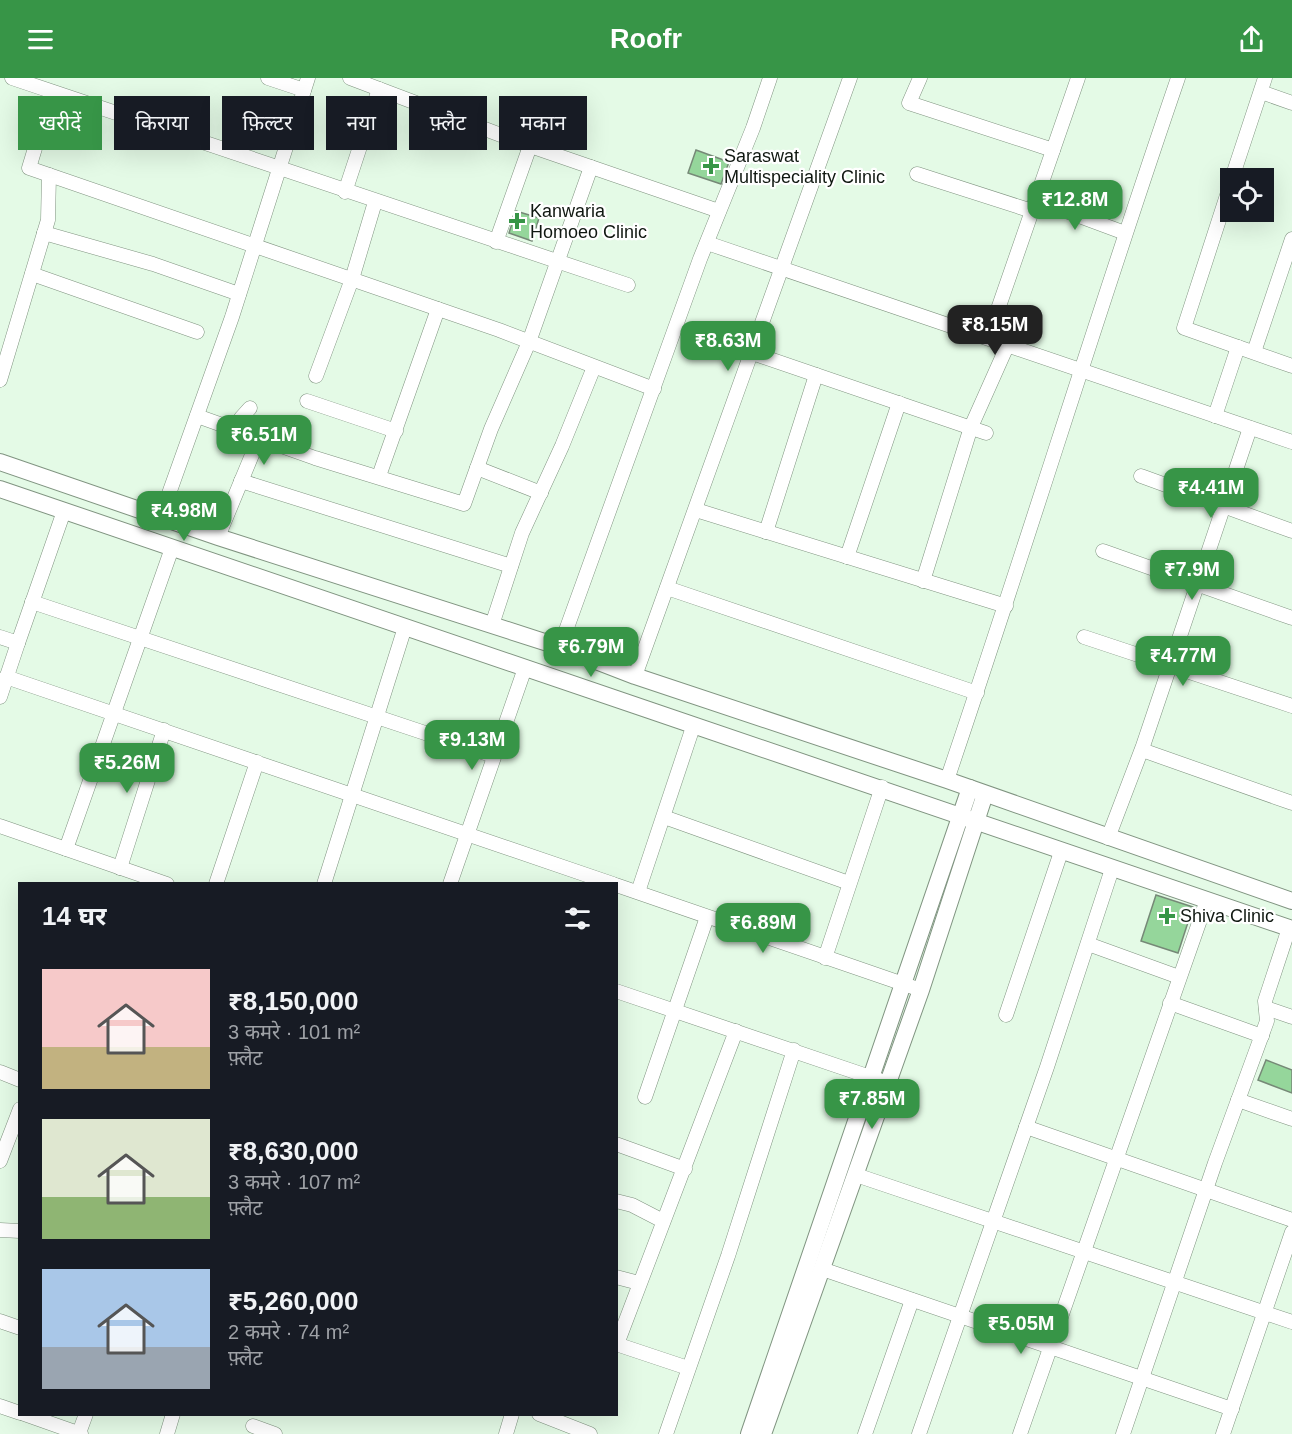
<!DOCTYPE html>
<html lang="hi">
<meta charset="utf-8">
<style>
body{margin:0;font-family:Arial,"Noto Sans Devanagari",sans-serif;background:#20242c;color:#f1f3f6;height:100vh;display:flex;flex-direction:column;font-size:22px;white-space:nowrap}
*{box-sizing:border-box;margin:0}
p{font-size:20px;color:#9ea1a6}
.icon{flex:none;width:33px;height:33px;fill:none;stroke:currentColor;stroke-width:2;stroke-linecap:round;stroke-linejoin:round}
.map{position:relative;flex:1;overflow:hidden}
.drawer{position:absolute;left:18px;top:804px;width:600px;height:534px;display:flex;flex-direction:column;background:#171b24;border-radius:0px;box-shadow:0 6px 24px #0002}
.drawer>*{flex:none}
.hud{position:absolute;left:18px;top:18px;width:600px;height:54px;display:flex;gap:12px}
.tools{position:absolute;left:1220px;top:90px;display:grid;gap:12px}
.tools a{display:grid;place-items:center;width:54px;height:54px;border-radius:0px;background:#171b24;box-shadow:0 6px 24px #0002;font-size:30px}
.price{position:absolute;translate:-50% -51px;padding:0 14px;border-radius:12px;background:#379547;color:#fff;font-size:20px;line-height:39px;filter:drop-shadow(0 2px 3px #0008)}
.price::after{content:'';position:absolute;left:50%;top:36px;width:18px;height:14px;margin-left:-9px;background:inherit;clip-path:polygon(0 0,100% 0,50% 100%)}
.price.current{background:#222;color:#fff}
ul{padding:0;list-style:none}
li{display:flex;align-items:center;gap:18px;height:150px;padding:0 24px}
li span{display:grid;place-items:center;flex:none;width:168px;height:120px;border-radius:0px;color:#555}
li>.icon{margin-inline-start:auto}
span .icon{width:72px;height:72px;fill:#fffc;stroke-width:1}
li b{font-size:26px}
h2{display:flex;justify-content:space-between;align-items:center;height:72px;padding:0 24px;font-size:26px}
.pill{padding:0 21px;border-radius:0px;background:#171b24;box-shadow:0 6px 24px #0002;font-size:21px;line-height:54px}
.pill.current{background:#379547;color:#fff}
header{display:flex;justify-content:space-between;align-items:center;height:78px;padding:0 24px;background:#379547;color:#fff;font-size:27px;font-weight:700}
.map>svg:first-child{display:block}
.building{fill:#95d69b;stroke:#768977;stroke-width:1.5}
.lines{fill:none;stroke-linecap:round;stroke-linejoin:round}
.minor-casing{stroke:#809481;stroke-width:15}
.tertiary-casing{stroke:#809481;stroke-width:18}
.minor{stroke:#fff;stroke-width:14}
.tertiary{stroke:#fff;stroke-width:16}
.poi-dot{fill:#379547;stroke:#fff;stroke-width:2}
.labels{text-anchor:middle;stroke-width:4.5;stroke-linejoin:round;paint-order:stroke}
.poi-label{font-size:18px;fill:#101811;stroke:#fff;text-anchor:start}
</style>
<header><svg class="icon" aria-label="menu" viewBox="0 0 24 24"><path d="M4 6h16M4 12h16M4 18h16"/></svg>Roofr<svg class="icon" aria-label="share" viewBox="0 0 24 24"><path d="M12 15V3M7 8l5-5 5 5M5 13v7h14v-7"/></svg></header>
<div class="map">
<svg width="1292" height="1356" viewBox="0 0 1292 1356">
<rect width="100%" height="100%" fill="#e4fae6"/>
<g class="building">
<polygon points="696,72 729,84 721,106 688,95"/>
<polygon points="516,133 539,140 532,163 509,155"/>
<polygon points="1156,817 1193,829 1178,875 1141,863"/>
<polygon points="1266,982 1292,992 1292,1015 1258,1002"/>
</g>
<g class="lines">
<g class="minor-casing">
<g id="minor">
<polyline points="12,0 628,207"/>
<polyline points="268,0 304,12"/>
<polyline points="350,0 530,68 719,133"/>
<polyline points="920,0 909,25 1053,72"/>
<polyline points="52,14 29,90 499,252 654,311"/>
<polyline points="1261,14 1292,25"/>
<polyline points="917,96 1032,133"/>
<polyline points="1232,100 1265,0"/>
<polyline points="1230,108 1184,250 1292,288"/>
<polyline points="345,114 379,11"/>
<polyline points="1036,122 1125,155"/>
<polyline points="44,155 153,186 239,216"/>
<polyline points="496,164 530,68"/>
<polyline points="707,165 1292,364"/>
<polyline points="32,196 197,254"/>
<polyline points="988,260 1078,0"/>
<polyline points="1254,274 1292,161"/>
<polyline points="752,275 986,355"/>
<polyline points="316,298 352,201 375,124"/>
<polyline points="0,302 48,142 49,97"/>
<polyline points="307,323 396,353"/>
<polyline points="197,338 315,380 464,426 491,351 529,264 591,89"/>
<polyline points="1215,338 1238,269"/>
<polyline points="239,353 241,340 250,330"/>
<polyline points="477,390 541,415"/>
<polyline points="379,398 438,231"/>
<polyline points="1141,398 1292,453"/>
<polyline points="241,403 511,488"/>
<polyline points="696,432 1006,528"/>
<polyline points="161,438 232,239 308,0"/>
<polyline points="766,454 816,297"/>
<polyline points="218,459 259,360"/>
<polyline points="1103,473 1292,540"/>
<polyline points="847,479 899,325"/>
<polyline points="923,503 971,349 1008,266"/>
<polyline points="667,510 977,615"/>
<polyline points="32,524 494,678"/>
<polyline points="492,547 522,455 562,368 594,289"/>
<polyline points="0,559 18,565 64,433"/>
<polyline points="1084,559 1292,628"/>
<polyline points="560,569 700,181 753,50 770,0"/>
<polyline points="635,598 850,0"/>
<polyline points="6,599 613,806"/>
<polyline points="0,619 18,565"/>
<polyline points="1142,672 1292,725"/>
<path d="M 947,702 C 1026,469 1098,233 1178,0"/>
<polyline points="664,739 849,805"/>
<polyline points="0,748 167,806"/>
<polyline points="1108,760 1143,668 1250,350"/>
<polyline points="66,771 172,470"/>
<polyline points="120,790 164,652"/>
<polyline points="216,806 257,684"/>
<polyline points="324,806 405,549"/>
<polyline points="450,806 525,590"/>
<polyline points="616,807 921,912"/>
<polyline points="638,814 693,649"/>
<polyline points="1088,866 1179,899"/>
<polyline points="825,880 882,709"/>
<polyline points="616,913 879,1002"/>
<polyline points="1170,925 1262,958"/>
<polyline points="1266,930 1292,939"/>
<polyline points="1006,937 1061,774"/>
<polyline points="0,994 20,1002"/>
<polyline points="645,1019 707,839"/>
<polyline points="1238,1022 1292,1041"/>
<polyline points="1026,1049 1292,1142"/>
<polyline points="616,1066 685,1091"/>
<polyline points="0,1083 20,1031"/>
<polyline points="856,1097 1292,1244"/>
<polyline points="616,1123 632,1127 663,1143"/>
<polyline points="0,1152 20,1153"/>
<polyline points="822,1191 1232,1331"/>
<polyline points="616,1199 639,1205"/>
<polyline points="0,1243 20,1250"/>
<polyline points="616,1266 688,1290"/>
<polyline points="617,1266 736,953"/>
<polyline points="0,1328 20,1335"/>
<polyline points="24,1336 81,1356"/>
<polyline points="539,1336 590,1356"/>
<polyline points="253,1348 275,1356"/>
<polyline points="79,1355 86,1336"/>
<polyline points="167,1356 173,1336"/>
<polyline points="506,1356 512,1336"/>
<polyline points="666,1356 728,1178 794,972"/>
<polyline points="865,1356 912,1222"/>
<polyline points="919,1356 1047,989 1112,791"/>
<polyline points="1020,1356 1207,822"/>
<polyline points="1123,1356 1215,1085 1267,943 1265,923 1289,850"/>
<polyline points="1223,1356 1292,1154"/>
</g>
</g>
<g class="tertiary-casing">
<g id="tertiary">
<polyline points="0,384 218,459 560,569 635,598 947,702 1292,823"/>
<path d="M 0,411 C 431,557 861,705 1292,851"/>
<polyline points="749,1356 970,710"/>
<polyline points="763,1356 921,912 985,716"/>
</g>
</g>
<use href="#minor" class="minor"/>
<use href="#tertiary" class="tertiary"/>
</g>
<g class="poi-dot">
<path d="M708 79h6v6h6v6h-6v6h-6v-6h-6v-6h6z"/>
<path d="M514 134h6v6h6v6h-6v6h-6v-6h-6v-6h6z"/>
<path d="M1164 829h6v6h6v6h-6v6h-6v-6h-6v-6h6z"/>
</g>
<g class="labels">
<g class="poi-label">
<text x="724" y="84">Saraswat<tspan x="724" dy="21">Multispeciality Clinic</tspan></text>
<text x="530" y="139">Kanwaria<tspan x="530" dy="21">Homoeo Clinic</tspan></text>
<text x="1180" y="844">Shiva Clinic</text>
</g>
</g>
</svg>
<div class="tools">
<a><svg class="icon" aria-label="locate" viewBox="0 0 24 24"><circle cx="12" cy="12" r="6"/><path d="M12 2v4M12 18v4M2 12h4M18 12h4"/></svg></a>
</div>
<b class="price" style="left:1075px;top:153px">₹12.8M</b>
<b class="price current" style="left:995px;top:278px">₹8.15M</b>
<b class="price" style="left:728px;top:294px">₹8.63M</b>
<b class="price" style="left:264px;top:388px">₹6.51M</b>
<b class="price" style="left:1211px;top:441px">₹4.41M</b>
<b class="price" style="left:184px;top:464px">₹4.98M</b>
<b class="price" style="left:1192px;top:523px">₹7.9M</b>
<b class="price" style="left:591px;top:600px">₹6.79M</b>
<b class="price" style="left:1183px;top:609px">₹4.77M</b>
<b class="price" style="left:472px;top:693px">₹9.13M</b>
<b class="price" style="left:127px;top:716px">₹5.26M</b>
<b class="price" style="left:763px;top:876px">₹6.89M</b>
<b class="price" style="left:872px;top:1052px">₹7.85M</b>
<b class="price" style="left:1021px;top:1277px">₹5.05M</b>
<div class="hud">
<a class="pill current">खरीदें</a>
<a class="pill">किराया</a>
<a class="pill">फ़िल्टर</a>
<a class="pill">नया</a>
<a class="pill">फ़्लैट</a>
<a class="pill">मकान</a>
</div>
<section class="drawer">
<h2>14 घर<svg class="icon" aria-label="filters" viewBox="0 0 24 24"><path d="M4 7h16M4 17h16"/><circle cx="9" cy="7" r="2"/><circle cx="15" cy="17" r="2"/></svg></h2>
<ul>
<li><span style="background:linear-gradient(#f6c9c9 65%,#c2b280 0)"><svg class="icon" aria-label="home" viewBox="0 0 24 24"><path d="M3 11l9-7 9 7M6 9v11h12V9"/></svg></span><div><b>₹8,150,000</b><p>3 कमरे · 101 m²</p><p>फ़्लैट</p></div></li>
<li><span style="background:linear-gradient(#dfe7d0 65%,#8fb573 0)"><svg class="icon" aria-label="home" viewBox="0 0 24 24"><path d="M3 11l9-7 9 7M6 9v11h12V9"/></svg></span><div><b>₹8,630,000</b><p>3 कमरे · 107 m²</p><p>फ़्लैट</p></div></li>
<li><span style="background:linear-gradient(#a9c7e8 65%,#9aa5b1 0)"><svg class="icon" aria-label="home" viewBox="0 0 24 24"><path d="M3 11l9-7 9 7M6 9v11h12V9"/></svg></span><div><b>₹5,260,000</b><p>2 कमरे · 74 m²</p><p>फ़्लैट</p></div></li>
</ul>
</section>
</div>
